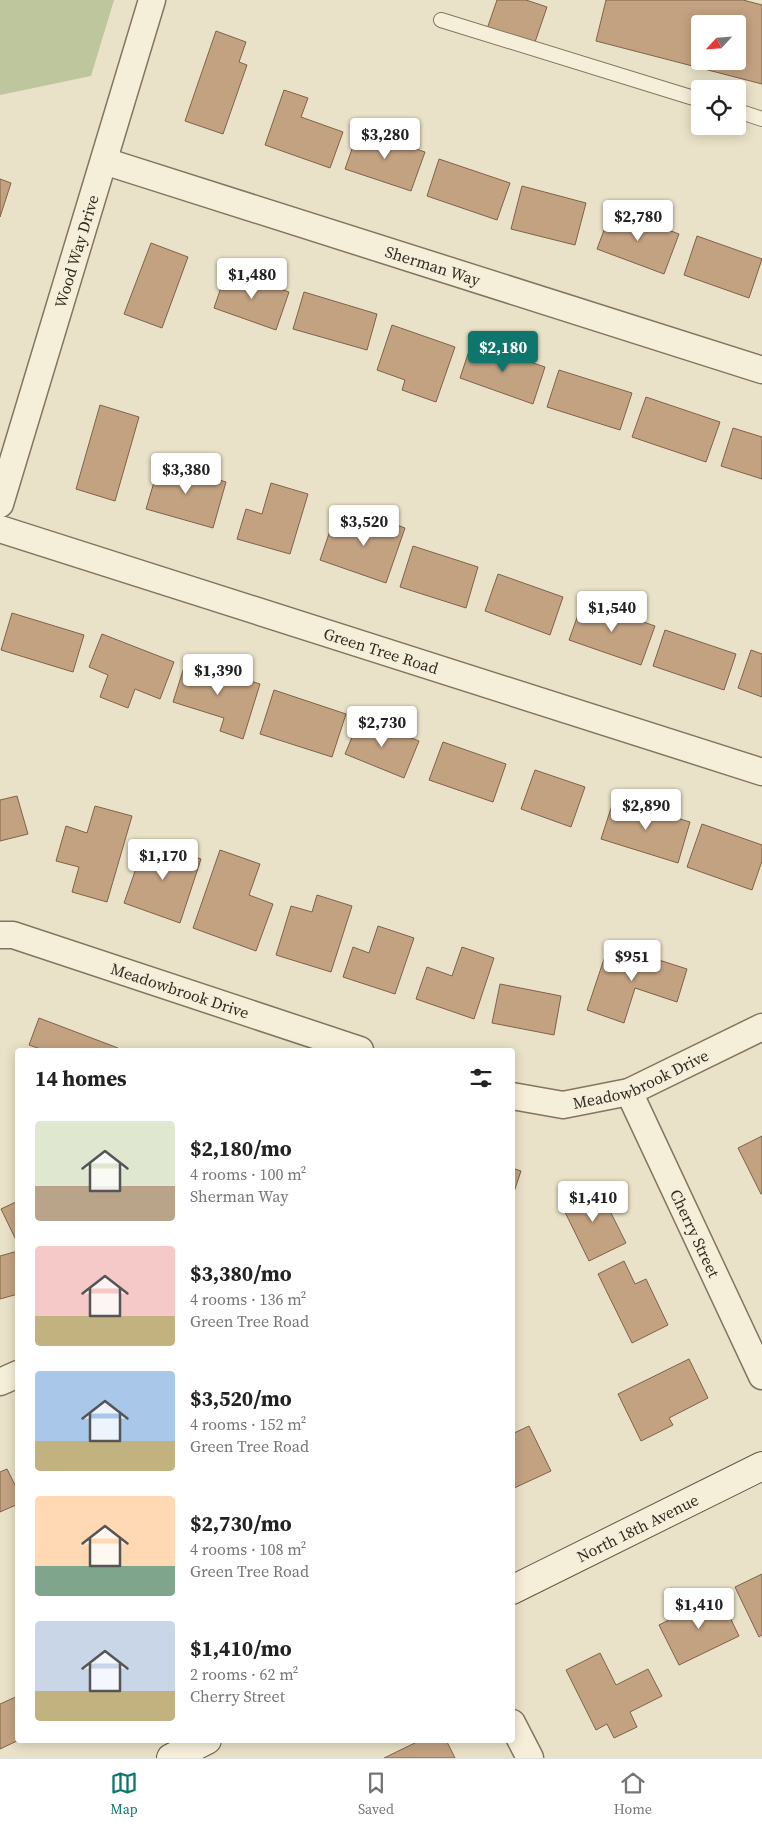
<!DOCTYPE html>
<meta charset="utf-8">
<style>
body{margin:0;font-family:"Source Serif 4",serif;background:#f6f6f6;color:#222;height:100vh;display:flex;flex-direction:column;font-size:19px;white-space:nowrap}
*{box-sizing:border-box;margin:0}
p{font-size:16px;color:#767676}
.icon{flex:none;width:28px;height:28px;fill:none;stroke:currentColor;stroke-width:2;stroke-linecap:round;stroke-linejoin:round}
.map{position:relative;flex:1;overflow:hidden}
.details{position:absolute;left:15px;top:1048px;width:500px;height:695px;display:flex;flex-direction:column;background:#fff;border-radius:5px;box-shadow:0 2px 12px #0003}
.details>*{flex:none}
.needle{width:32px;rotate:244deg}
.tools{position:absolute;left:691px;top:15px;display:grid;gap:10px}
.tools a{display:grid;place-items:center;width:55px;height:55px;border-radius:5px;background:#fff;box-shadow:0 2px 12px #0003;font-size:25px}
.price{position:absolute;translate:-50% -42px;padding:0 11px;border-radius:5px;background:#fff;color:#222;font-size:16px;line-height:32px;filter:drop-shadow(0 1px 2px #0008)}
.price::after{content:'';position:absolute;left:50%;top:30px;width:15px;height:11px;margin-left:-8px;background:inherit;clip-path:polygon(0 0,100% 0,50% 100%)}
.price.active{background:#0f766e;color:#fff}
ul{padding:0;list-style:none}
li{display:flex;align-items:center;gap:15px;height:125px;padding:0 20px}
li span{display:grid;place-items:center;flex:none;width:140px;height:100px;border-radius:5px;color:#555}
li>.icon{margin-inline-start:auto}
span .icon{width:60px;height:60px;fill:#fffc;stroke-width:1}
li b{font-size:21px}
h2{display:flex;justify-content:space-between;align-items:center;height:60px;padding:0 20px;font-size:21px}
.tabs{display:flex;justify-content:space-around;align-items:center;height:70px;border-top:1px solid #e0e0e0;background:#fff;font-size:14px;color:#767676}
.tabs a{display:grid;justify-items:center;gap:2px}
.tabs .active{color:#0f766e}
.map>svg:first-child{display:block}
.green{fill:#bec69d}
.building{fill:#c3a282;stroke:#7f6247;fill-rule:evenodd}
.lines{fill:none;stroke-linecap:round;stroke-linejoin:round}
.lane-casing{stroke:#83755f;stroke-width:16}
.street-casing{stroke:#83755f;stroke-width:29}
.secondary-casing{stroke:#655642;stroke-width:30}
.lane{stroke:#f5efda;stroke-width:14}
.street{stroke:#f5efda;stroke-width:26}
.secondary{stroke:#f5efda;stroke-width:28}
.labels{text-anchor:middle;stroke-width:4.5;stroke-linejoin:round;paint-order:stroke}
.street-label{font-size:16px;fill:#352c21;stroke:#f2ecd6}
</style>
<div class="map">
<svg width="762" height="1758" viewBox="0 0 762 1758">
<rect width="100%" height="100%" fill="#e9e2c8"/>
<polygon class="green" points="0,0 114,0 91,76 0,95"/>
<g class="building">
<polygon points="497,0 526,0 547,7 534,45 487,29"/>
<path d="M 606,0 L 743,0 L 762,5 L 762,84 L 596,41 ZM 700,24 L 738,24 L 738,61 L 700,61 Z"/>
<polygon points="216,31 246,42 239,62 247,65 223,134 185,121"/>
<polygon points="284,90 308,98 301,117 343,132 330,168 265,145"/>
<polygon points="359,129 425,152 411,191 345,169"/>
<polygon points="439,159 510,183 497,220 427,196"/>
<polygon points="0,179 11,183 0,217"/>
<polygon points="522,186 586,203 575,245 511,229"/>
<polygon points="612,209 679,234 664,274 597,249"/>
<polygon points="697,236 762,259 749,298 684,275"/>
<polygon points="151,243 188,257 162,328 124,314"/>
<polygon points="227,270 289,292 276,330 214,308"/>
<polygon points="304,292 377,314 367,350 293,329"/>
<polygon points="392,325 455,347 436,402 402,390 405,380 377,370"/>
<polygon points="472,342 545,367 533,404 460,378"/>
<polygon points="559,370 632,393 620,430 547,407"/>
<polygon points="646,397 720,422 706,462 632,437"/>
<polygon points="100,405 139,417 115,501 76,489"/>
<polygon points="733,428 762,437 762,479 721,466"/>
<polygon points="160,462 226,482 213,528 146,509"/>
<polygon points="271,483 308,494 290,554 237,539 246,509 262,514"/>
<polygon points="364,513 405,528 386,583 320,560 333,522 358,531"/>
<polygon points="413,546 478,567 466,608 400,587"/>
<polygon points="498,574 563,597 550,635 485,611"/>
<polygon points="583,601 655,626 641,665 569,640"/>
<polygon points="12,613 84,635 73,672 1,650"/>
<polygon points="665,630 736,654 724,690 653,666"/>
<polygon points="102,634 174,662 160,699 135,689 128,708 100,697 108,675 89,667"/>
<polygon points="751,650 762,654 762,697 738,688"/>
<polygon points="186,661 260,684 243,739 220,731 224,718 173,702"/>
<polygon points="274,690 346,714 332,757 260,734"/>
<polygon points="360,718 419,741 404,778 345,754"/>
<polygon points="443,742 506,764 493,802 429,780"/>
<polygon points="535,770 585,787 571,827 521,809"/>
<polygon points="17,796 28,834 0,841 0,800"/>
<polygon points="614,799 690,822 678,863 601,839"/>
<polygon points="95,806 132,816 107,902 72,892 79,867 56,861 66,826 87,833"/>
<polygon points="702,824 762,845 762,861 752,890 687,867"/>
<polygon points="146,840 201,859 180,923 124,903"/>
<polygon points="220,850 260,864 249,895 273,904 256,951 193,928"/>
<polygon points="317,895 352,906 331,972 276,955 291,906 312,912"/>
<polygon points="378,926 414,938 395,994 343,977 353,947 369,953"/>
<polygon points="609,944 687,969 677,1002 635,988 624,1023 587,1010"/>
<polygon points="462,947 494,958 474,1019 416,999 427,967 452,976"/>
<polygon points="500,984 561,996 554,1035 492,1023"/>
<polygon points="39,1018 118,1048 117,1050 43,1050 29,1045"/>
<polygon points="762,1136 762,1194 761,1194 738,1148"/>
<polygon points="512,1168 521,1171 512,1198"/>
<polygon points="597,1185 626,1243 589,1261 560,1202"/>
<polygon points="18,1201 18,1241 17,1242 1,1209"/>
<polygon points="18,1251 18,1294 0,1299 0,1256"/>
<polygon points="624,1261 635,1284 646,1279 668,1325 632,1343 598,1274"/>
<polygon points="689,1359 708,1398 669,1418 673,1425 641,1441 618,1394"/>
<polygon points="529,1426 551,1471 512,1489 512,1434"/>
<polygon points="7,1469 18,1491 18,1504 0,1512 0,1472"/>
<polygon points="762,1574 762,1635 759,1637 735,1587"/>
<polygon points="719,1595 739,1636 679,1665 659,1625"/>
<polygon points="600,1653 616,1685 648,1669 662,1696 630,1712 637,1727 614,1738 607,1724 596,1730 566,1670"/>
<polygon points="18,1696 18,1740 19,1740 0,1749 0,1704"/>
<polygon points="421,1740 446,1740 455,1758 384,1758"/>
</g>
<g class="lines">
<g class="lane-casing">
<g id="lane">
<polyline points="441,20 700,100"/>
<polyline points="738,111 762,119"/>
</g>
</g>
<g class="street-casing">
<g id="street">
<path id="s1" d="M 104,161 L 762,370"/>
<path id="s2" d="M 0,504 L 152,0"/>
<path id="s3" d="M 0,529 L 762,772"/>
<path id="s4" d="M 0,935 L 13,935 L 360,1050"/>
<path id="s5" d="M 629,1092 L 762,1376"/>
<path id="s6" d="M 512,1096 L 563,1105 L 629,1092 L 762,1027"/>
<polyline points="0,1382 18,1374"/>
<polyline points="512,1723 530,1758"/>
</g>
</g>
<g class="secondary-casing">
<g id="secondary">
<path id="s7" d="M 512,1590 L 762,1466"/>
<polyline points="171,1758 207,1740"/>
</g>
</g>
<use href="#lane" class="lane"/>
<use href="#street" class="street"/>
<use href="#secondary" class="secondary"/>
</g>
<g class="labels">
<g class="street-label">
<text dy="6" stroke="none"><textPath href="#s2" startOffset="264">Wood Way Drive</textPath></text>
<text dy="6" stroke="none"><textPath href="#s1" startOffset="345">Sherman Way</textPath></text>
<text dy="6" stroke="none"><textPath href="#s3" startOffset="400">Green Tree Road</textPath></text>
<text dy="6" stroke="none"><textPath href="#s4" startOffset="189">Meadowbrook Drive</textPath></text>
<text dy="6" stroke="none"><textPath href="#s6" startOffset="134">Meadowbrook Drive</textPath></text>
<text dy="6" stroke="none"><textPath href="#s5" startOffset="156">Cherry Street</textPath></text>
<text dy="6" stroke="none"><textPath href="#s7" startOffset="140">North 18th Avenue</textPath></text>
</g>
</g>
</svg>
<div class="tools">
<a><svg class="needle" viewBox="-14 -14 28 28"><path d="M0-13l5 13h-10z" fill="#e53935"/><path d="M0 13l5-13h-10z" fill="#767676"/></svg></a>
<a><svg class="icon" aria-label="locate" viewBox="0 0 24 24"><circle cx="12" cy="12" r="6"/><path d="M12 2v4M12 18v4M2 12h4M18 12h4"/></svg></a>
</div>
<b class="price" style="left:385px;top:160px">$3,280</b>
<b class="price" style="left:638px;top:242px">$2,780</b>
<b class="price" style="left:252px;top:300px">$1,480</b>
<b class="price active" style="left:503px;top:373px">$2,180</b>
<b class="price" style="left:186px;top:495px">$3,380</b>
<b class="price" style="left:364px;top:547px">$3,520</b>
<b class="price" style="left:612px;top:633px">$1,540</b>
<b class="price" style="left:218px;top:696px">$1,390</b>
<b class="price" style="left:382px;top:748px">$2,730</b>
<b class="price" style="left:646px;top:831px">$2,890</b>
<b class="price" style="left:163px;top:881px">$1,170</b>
<b class="price" style="left:632px;top:982px">$951</b>
<b class="price" style="left:593px;top:1223px">$1,410</b>
<b class="price" style="left:699px;top:1630px">$1,410</b>
<section class="details">
<h2>14 homes<svg class="icon" aria-label="filters" viewBox="0 0 24 24"><path d="M4 7h16M4 17h16"/><circle cx="9" cy="7" r="2"/><circle cx="15" cy="17" r="2"/></svg></h2>
<ul>
<li><span style="background:linear-gradient(#dfe7d0 65%,#b9a48a 0)"><svg class="icon" aria-label="home" viewBox="0 0 24 24"><path d="M3 11l9-7 9 7M6 9v11h12V9"/></svg></span><div><b>$2,180/mo</b><p>4 rooms · 100 m²</p><p>Sherman Way</p></div></li>
<li><span style="background:linear-gradient(#f6c9c9 70%,#c2b280 0)"><svg class="icon" aria-label="home" viewBox="0 0 24 24"><path d="M3 11l9-7 9 7M6 9v11h12V9"/></svg></span><div><b>$3,380/mo</b><p>4 rooms · 136 m²</p><p>Green Tree Road</p></div></li>
<li><span style="background:linear-gradient(#a9c7e8 70%,#c2b280 0)"><svg class="icon" aria-label="home" viewBox="0 0 24 24"><path d="M3 11l9-7 9 7M6 9v11h12V9"/></svg></span><div><b>$3,520/mo</b><p>4 rooms · 152 m²</p><p>Green Tree Road</p></div></li>
<li><span style="background:linear-gradient(#ffd9b3 70%,#7fa58c 0)"><svg class="icon" aria-label="home" viewBox="0 0 24 24"><path d="M3 11l9-7 9 7M6 9v11h12V9"/></svg></span><div><b>$2,730/mo</b><p>4 rooms · 108 m²</p><p>Green Tree Road</p></div></li>
<li><span style="background:linear-gradient(#c9d6e8 70%,#c2b280 0)"><svg class="icon" aria-label="home" viewBox="0 0 24 24"><path d="M3 11l9-7 9 7M6 9v11h12V9"/></svg></span><div><b>$1,410/mo</b><p>2 rooms · 62 m²</p><p>Cherry Street</p></div></li>
</ul>
</section>
</div>
<nav class="tabs">
<a class="active"><svg class="icon" aria-label="map" viewBox="0 0 24 24"><path d="M3 6l6-2 6 2 6-2v14l-6 2-6-2-6 2zM9 4v14M15 6v14"/></svg>Map</a>
<a><svg class="icon" aria-label="saved" viewBox="0 0 24 24"><path d="M7 4h10v16l-5-4-5 4z"/></svg>Saved</a>
<a><svg class="icon" aria-label="home" viewBox="0 0 24 24"><path d="M3 11l9-7 9 7M6 9v11h12V9"/></svg>Home</a>
</nav>
